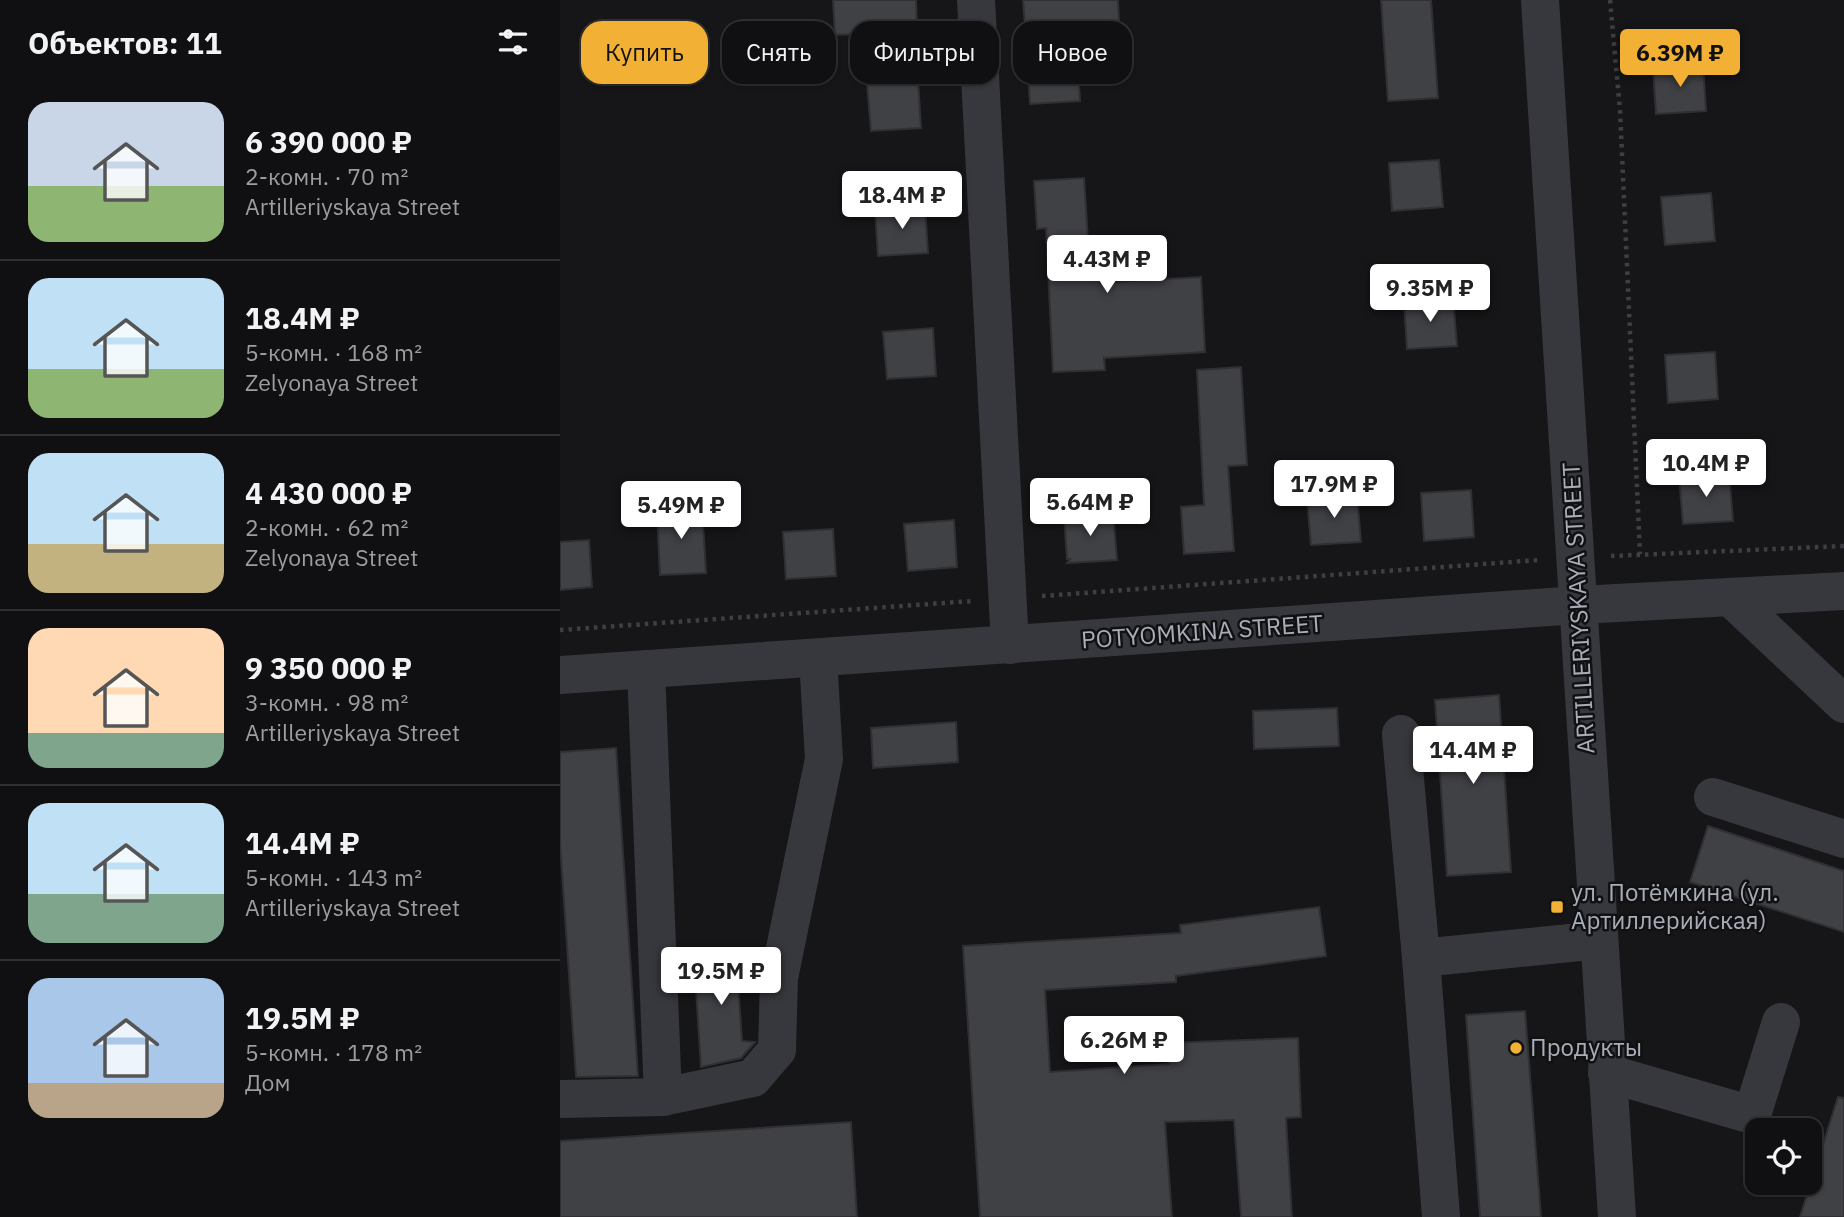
<!DOCTYPE html>
<html lang="ru">
<meta charset="utf-8">
<style>
body{margin:0;font-family:"IBM Plex Sans",sans-serif;background:#19191b;color:#f1f3f6;height:100vh;display:flex;flex-direction:column;font-size:26px;white-space:nowrap}
*{box-sizing:border-box;margin:0}
p{font-size:23px;color:#9c9d9f}
.icon{flex:none;width:38px;height:38px;fill:none;stroke:currentColor;stroke-width:2;stroke-linecap:round;stroke-linejoin:round}
.map{position:relative;flex:1;overflow:hidden}
.details{display:flex;flex-direction:column;background:#101012;width:560px}
.details>*{flex:none}
.top-card{position:absolute;left:21px;top:21px;width:665px;height:63px;display:flex;gap:14px}
.fabs{position:absolute;left:1185px;top:1118px;display:grid;gap:14px}
.fabs a{display:grid;place-items:center;width:77px;height:77px;border-radius:14px;background:#101012;box-shadow:0 2px 5px #0004,0 0 0 2px #303032;font-size:35px}
.price{position:absolute;translate:-50% -60px;padding:0 16px;border-radius:7px;background:#fff;color:#222;font-size:23px;line-height:46px;filter:drop-shadow(0 2px 4px #0008)}
.price::after{content:'';position:absolute;left:50%;top:42px;width:21px;height:16px;margin-left:-10px;background:inherit;clip-path:polygon(0 0,100% 0,50% 100%)}
.price.on{background:#f2b134;color:#111}
ul{padding:0;list-style:none}
li{display:flex;align-items:center;gap:21px;height:175px;padding:0 28px}
li+li{border-top:2px solid #303032}
li span{display:grid;place-items:center;flex:none;width:196px;height:140px;border-radius:21px;color:#555}
li>.icon{margin-inline-start:auto}
span .icon{width:84px;height:84px;fill:#fffc;stroke-width:1}
li b{font-size:30px}
h2{display:flex;justify-content:space-between;align-items:center;height:84px;padding:0 28px;font-size:30px}
.chip{padding:0 24px;border-radius:21px;background:#101012;box-shadow:0 2px 5px #0004,0 0 0 2px #303032;font-size:24px;line-height:63px}
.chip.on{background:#f2b134;color:#111}
main{display:flex;flex:1;min-height:0}
.map>svg:first-child{display:block}
.building{fill:#404145;stroke:#303034;stroke-width:2}
.lines{fill:none;stroke-linecap:round;stroke-linejoin:round}
.path{stroke:#3d3f44;stroke-width:4.5;stroke-dasharray:3.5 5;stroke-linecap:butt}
.minor{stroke:#37383d;stroke-width:38}
.poi-dot{fill:#f2b134;stroke:#111113;stroke-width:2.5}
.labels{text-anchor:middle;stroke-width:5;stroke-linejoin:round;paint-order:stroke}
.street-label{font-size:24px;fill:#a8adb8;stroke:#111113}
.poi-label{font-size:24px;fill:#a8adb8;stroke:#111113;text-anchor:start}
</style>
<main>
<section class="details">
<h2>Объектов: 11<svg class="icon" aria-label="filters" viewBox="0 0 24 24"><path d="M4 7h16M4 17h16"/><circle cx="9" cy="7" r="2"/><circle cx="15" cy="17" r="2"/></svg></h2>
<ul>
<li><span style="background:linear-gradient(#c9d6e8 60%,#8fb573 0)"><svg class="icon" aria-label="home" viewBox="0 0 24 24"><path d="M3 11l9-7 9 7M6 9v11h12V9"/></svg></span><div><b>6 390 000 ₽</b><p>2-комн. · 70 m²</p><p>Artilleriyskaya Street</p></div></li>
<li><span style="background:linear-gradient(#bfe0f5 65%,#8fb573 0)"><svg class="icon" aria-label="home" viewBox="0 0 24 24"><path d="M3 11l9-7 9 7M6 9v11h12V9"/></svg></span><div><b>18.4M ₽</b><p>5-комн. · 168 m²</p><p>Zelyonaya Street</p></div></li>
<li><span style="background:linear-gradient(#bfe0f5 65%,#c2b280 0)"><svg class="icon" aria-label="home" viewBox="0 0 24 24"><path d="M3 11l9-7 9 7M6 9v11h12V9"/></svg></span><div><b>4 430 000 ₽</b><p>2-комн. · 62 m²</p><p>Zelyonaya Street</p></div></li>
<li><span style="background:linear-gradient(#ffd9b3 75%,#7fa58c 0)"><svg class="icon" aria-label="home" viewBox="0 0 24 24"><path d="M3 11l9-7 9 7M6 9v11h12V9"/></svg></span><div><b>9 350 000 ₽</b><p>3-комн. · 98 m²</p><p>Artilleriyskaya Street</p></div></li>
<li><span style="background:linear-gradient(#bfe0f5 65%,#7fa58c 0)"><svg class="icon" aria-label="home" viewBox="0 0 24 24"><path d="M3 11l9-7 9 7M6 9v11h12V9"/></svg></span><div><b>14.4M ₽</b><p>5-комн. · 143 m²</p><p>Artilleriyskaya Street</p></div></li>
<li><span style="background:linear-gradient(#a9c7e8 75%,#b9a48a 0)"><svg class="icon" aria-label="home" viewBox="0 0 24 24"><path d="M3 11l9-7 9 7M6 9v11h12V9"/></svg></span><div><b>19.5M ₽</b><p>5-комн. · 178 m²</p><p>Дом</p></div></li>
</ul>
</section>
<div class="map">
<svg width="1284" height="1217" viewBox="0 0 1284 1217">
<rect width="100%" height="100%" fill="#161618"/>
<g class="building">
<polygon points="273,0 356,0 357,31 275,35"/>
<polygon points="463,0 558,0 559,22 465,26"/>
<polygon points="821,0 871,0 878,98 828,101"/>
<polygon points="1143,63 1146,111 1096,114 1093,67"/>
<polygon points="518,68 520,101 470,104 468,72"/>
<polygon points="358,80 361,128 311,131 307,84"/>
<polygon points="879,160 883,207 832,211 829,163"/>
<polygon points="524,178 530,271 539,271 540,283 641,277 645,352 544,358 545,370 493,372 486,228 477,229 474,181"/>
<polygon points="1151,193 1155,241 1105,245 1101,197"/>
<polygon points="365,206 368,253 318,256 315,209"/>
<polygon points="893,298 897,346 847,349 844,302"/>
<polygon points="373,328 376,376 327,379 323,332"/>
<polygon points="1155,352 1158,399 1108,403 1105,355"/>
<polygon points="681,367 687,465 668,466 674,551 624,554 621,507 644,505 637,370"/>
<polygon points="1163,473 1164,479 1169,473 1173,521 1123,524 1119,476"/>
<polygon points="911,490 914,537 864,541 861,493"/>
<polygon points="797,495 801,542 751,545 747,498"/>
<polygon points="142,507 146,573 100,575 97,510"/>
<polygon points="553,512 557,560 507,563 510,559 507,559 504,516"/>
<polygon points="394,520 397,567 348,571 344,524"/>
<polygon points="273,529 276,576 226,579 223,532"/>
<polygon points="29,540 32,587 0,590 0,542"/>
<polygon points="939,695 951,872 887,876 875,700"/>
<polygon points="777,708 779,746 694,749 693,711"/>
<polygon points="396,722 398,762 313,768 311,728"/>
<polygon points="56,748 78,1076 16,1077 0,843 0,752"/>
<polygon points="1148,826 1284,871 1284,932 1130,882"/>
<polygon points="759,907 766,956 616,976 616,982 485,990 490,1072 609,1064 608,1043 738,1038 741,1117 726,1118 732,1217 681,1217 674,1120 605,1122 612,1217 420,1217 403,946 621,933 620,925"/>
<polygon points="190,954 191,985 178,985 182,1041 195,1042 181,1058 141,1067 134,958"/>
<polygon points="965,1011 981,1217 920,1217 906,1015"/>
<polygon points="1278,1097 1284,1098 1284,1217 1240,1217"/>
<polygon points="291,1122 297,1217 0,1217 0,1141"/>
</g>
<g class="lines">
<g class="path">
<polyline points="1050,0 1060,110 1080,554"/>
<polyline points="1051,556 1284,546"/>
<polyline points="482,596 979,560"/>
<polyline points="0,630 413,601"/>
</g>
<g class="minor">
<polyline points="416,0 450,645"/>
<polyline points="980,0 1057,1217"/>
<polyline points="1170,597 1284,704"/>
<polyline points="0,675 1019,605 1284,591"/>
<polyline points="841,734 861,958 1039,940"/>
<polyline points="1153,797 1284,839"/>
<polyline points="861,958 881,1217"/>
<polyline points="1047,1073 1192,1115 1221,1022"/>
<polyline points="103,1097 193,1078 217,1050 219,978 264,759 258,658"/>
<polyline points="0,1099 103,1097 86,669"/>
</g>
</g>
<g class="poi-dot">
<rect x="990" y="900" width="14" height="14" rx="3.5"/>
<circle cx="956" cy="1048" r="7"/>
</g>
<g class="labels">
<g class="street-label">
<text transform="translate(1019 608) rotate(-93)" y="8">ARTILLERIYSKAYA STREET</text>
<text transform="translate(642 632) rotate(-4)" y="8">POTYOMKINA STREET</text>
</g>
<g class="poi-label">
<text x="1011" y="901">ул. Потёмкина (ул.<tspan x="1011" dy="28">Артиллерийская)</tspan></text>
<text x="970" y="1056">Продукты</text>
</g>
</g>
</svg>
<div class="fabs">
<a><svg class="icon" aria-label="locate" viewBox="0 0 24 24"><circle cx="12" cy="12" r="6"/><path d="M12 2v4M12 18v4M2 12h4M18 12h4"/></svg></a>
</div>
<b class="price on" style="left:1120px;top:89px">6.39M ₽</b>
<b class="price" style="left:342px;top:231px">18.4M ₽</b>
<b class="price" style="left:547px;top:295px">4.43M ₽</b>
<b class="price" style="left:870px;top:324px">9.35M ₽</b>
<b class="price" style="left:1146px;top:499px">10.4M ₽</b>
<b class="price" style="left:774px;top:520px">17.9M ₽</b>
<b class="price" style="left:530px;top:538px">5.64M ₽</b>
<b class="price" style="left:121px;top:541px">5.49M ₽</b>
<b class="price" style="left:913px;top:786px">14.4M ₽</b>
<b class="price" style="left:161px;top:1007px">19.5M ₽</b>
<b class="price" style="left:564px;top:1076px">6.26M ₽</b>
<div class="top-card">
<a class="chip on">Купить</a>
<a class="chip">Снять</a>
<a class="chip">Фильтры</a>
<a class="chip">Новое</a>
</div>
</div>
</main>
